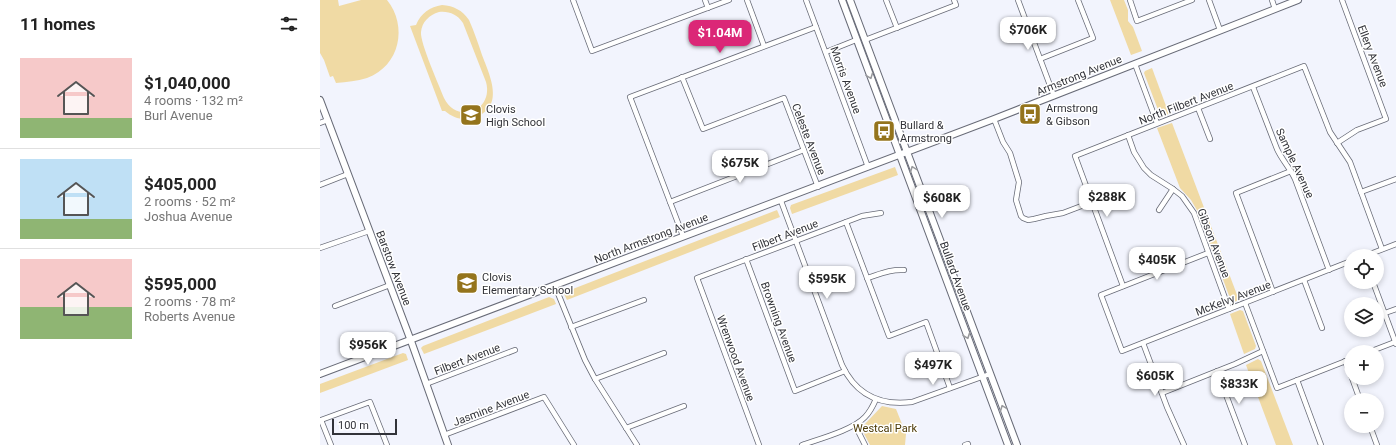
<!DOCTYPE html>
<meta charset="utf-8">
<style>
body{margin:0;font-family:Roboto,sans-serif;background:#f2f2f2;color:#222;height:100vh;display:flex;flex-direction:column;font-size:15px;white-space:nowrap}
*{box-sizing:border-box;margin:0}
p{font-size:13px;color:#767676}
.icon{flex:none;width:22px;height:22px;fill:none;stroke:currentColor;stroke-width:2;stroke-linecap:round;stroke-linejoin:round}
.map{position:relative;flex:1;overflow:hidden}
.panel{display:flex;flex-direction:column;background:#fff;width:320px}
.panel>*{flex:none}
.tools{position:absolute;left:1024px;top:249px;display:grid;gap:8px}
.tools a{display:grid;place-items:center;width:40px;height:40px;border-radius:50%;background:#fff;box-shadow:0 2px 6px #0003;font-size:20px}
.scale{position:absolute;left:12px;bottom:10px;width:65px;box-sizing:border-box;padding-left:4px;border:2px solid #323339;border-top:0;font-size:11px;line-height:14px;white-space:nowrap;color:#323339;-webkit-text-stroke:3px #fff;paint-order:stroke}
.price{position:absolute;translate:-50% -34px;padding:0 9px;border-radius:8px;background:#fff;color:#222;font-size:13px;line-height:26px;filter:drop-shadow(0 1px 2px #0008)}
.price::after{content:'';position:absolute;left:50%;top:24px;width:12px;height:9px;margin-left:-6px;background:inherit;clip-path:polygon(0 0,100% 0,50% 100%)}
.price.on{background:#db2777;color:#fff}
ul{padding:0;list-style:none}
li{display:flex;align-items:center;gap:12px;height:100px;padding:0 20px}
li+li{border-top:1px solid #e0e0e0}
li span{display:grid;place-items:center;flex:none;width:112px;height:80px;border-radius:0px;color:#555}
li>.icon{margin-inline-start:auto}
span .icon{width:48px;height:48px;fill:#fffc;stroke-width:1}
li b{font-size:17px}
h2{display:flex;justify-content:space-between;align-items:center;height:48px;padding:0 20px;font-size:17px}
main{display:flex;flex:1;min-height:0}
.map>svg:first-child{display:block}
.green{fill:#f0daa4;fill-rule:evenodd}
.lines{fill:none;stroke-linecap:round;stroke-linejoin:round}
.street-casing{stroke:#686b77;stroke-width:6}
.secondary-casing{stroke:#686b77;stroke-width:8}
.street{stroke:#fff;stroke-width:4.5}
.secondary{stroke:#fff;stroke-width:6}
.oneway{stroke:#98999c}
.labels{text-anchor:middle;stroke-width:3;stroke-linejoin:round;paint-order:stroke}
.street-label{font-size:11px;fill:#323339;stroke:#fff}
.poi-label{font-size:11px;fill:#323339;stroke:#fff;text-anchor:start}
.park-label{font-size:11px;fill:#4b3905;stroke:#fff}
</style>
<main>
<section class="panel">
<h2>11 homes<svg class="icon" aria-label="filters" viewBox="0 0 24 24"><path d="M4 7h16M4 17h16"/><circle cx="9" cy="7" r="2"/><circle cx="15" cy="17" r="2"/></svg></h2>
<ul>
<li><span style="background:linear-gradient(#f6c9c9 75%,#8fb573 0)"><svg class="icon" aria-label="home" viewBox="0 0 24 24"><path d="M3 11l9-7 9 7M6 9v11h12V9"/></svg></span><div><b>$1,040,000</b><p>4 rooms · 132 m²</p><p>Burl Avenue</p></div></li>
<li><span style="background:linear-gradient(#bfe0f5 75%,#8fb573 0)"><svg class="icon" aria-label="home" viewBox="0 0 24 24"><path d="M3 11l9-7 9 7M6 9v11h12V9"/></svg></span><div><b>$405,000</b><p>2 rooms · 52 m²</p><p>Joshua Avenue</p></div></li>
<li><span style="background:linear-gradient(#f6c9c9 60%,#8fb573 0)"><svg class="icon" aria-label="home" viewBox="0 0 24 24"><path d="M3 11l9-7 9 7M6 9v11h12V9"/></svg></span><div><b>$595,000</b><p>2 rooms · 78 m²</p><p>Roberts Avenue</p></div></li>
</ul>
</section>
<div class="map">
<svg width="1076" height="445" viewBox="0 0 1076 445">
<rect width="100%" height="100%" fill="#f2f4fd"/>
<g class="green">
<path d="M 0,0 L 18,0 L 19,6 L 41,0 L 67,0 C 88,26 80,66 47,78 C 37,81 27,82 16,83 L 13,76 L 10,77 L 4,60 L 0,53 Z"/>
<polygon points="790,0 804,0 808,10 808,21 813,27 822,51 811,55"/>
<path d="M 122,5 C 134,6 142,10 149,20 C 154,31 158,43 162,55 C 170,76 186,108 153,118 C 143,121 133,118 125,111 L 122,111 L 90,26 L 96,25 C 101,13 110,7 122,5 ZM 119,12 C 129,11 137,14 143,23 L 166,82 C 174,111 137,125 124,98 C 119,85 100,43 101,32 C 102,22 109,15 119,12 Z"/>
<polygon points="832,68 849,114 843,116 840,115 824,73 825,71"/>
<polygon points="852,123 919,300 914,302 911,301 878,212 871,200 860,188 837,128"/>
<polygon points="575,167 578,175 472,214 470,208 471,205"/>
<polygon points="457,210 460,217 247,300 244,294 245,292"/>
<polygon points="229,297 234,299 236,304 104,354 101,348 103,346"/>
<polygon points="920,310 923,311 936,346 935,349 924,354 910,314"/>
<polygon points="83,353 86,354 88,360 0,393 0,384"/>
<polygon points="938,359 941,361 973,445 956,445 926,365"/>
<polygon points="562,406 576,409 586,434 585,445 550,445 542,430 544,425"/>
</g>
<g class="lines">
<g class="street-casing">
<g id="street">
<polyline points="253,0 272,51 409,0"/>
<polyline points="385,0 388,8"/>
<polyline points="427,0 444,46"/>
<polyline points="486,0 548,167"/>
<polyline points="566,0 577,28"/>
<polyline points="698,0 734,96"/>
<polyline points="810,0 817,21 872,0"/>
<polyline points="889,0 900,30"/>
<polyline points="952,0 955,9"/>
<polyline points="545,40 636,5 634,0"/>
<polyline points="506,52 536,40"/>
<polyline points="720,59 773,38 758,0"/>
<polyline points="815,64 837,123"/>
<polyline points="362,77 383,129 464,98 498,187"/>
<path d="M 933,87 L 957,149 C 962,160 970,168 975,179 L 1009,270"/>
<polyline points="878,108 890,139"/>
<polyline points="674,119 683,142 690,153 699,182 696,200 701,216 703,218 708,220 714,219 726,216 743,213 772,202"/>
<polyline points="0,123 8,120"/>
<polyline points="808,135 814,152 824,168 831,175 853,189 862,196 874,213 909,309"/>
<polyline points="1017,143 1037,130 1066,119 1022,0"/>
<polyline points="0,185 28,174"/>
<polyline points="1041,192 1076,179"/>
<path d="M 461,201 L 522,365 C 536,395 560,406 592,402 L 670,374"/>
<polyline points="350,202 484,150"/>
<polyline points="839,210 853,189"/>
<polyline points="526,222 569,336 606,322 630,388"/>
<polyline points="363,236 310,97 496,27"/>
<polyline points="0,248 49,231"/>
<polyline points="888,253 781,295 802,351 1031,261"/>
<polyline points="1045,256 1076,244"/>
<polyline points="426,259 475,391 525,371"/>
<path d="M 547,278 C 560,274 571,269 584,270"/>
<polyline points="984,280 1002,328"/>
<polyline points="1053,282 1076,344"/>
<polyline points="235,286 265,360 275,379 317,445"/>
<polyline points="803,286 755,156 984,66 1010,132 1030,162 1062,249"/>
<polyline points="953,292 916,193 971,171"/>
<polyline points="925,303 957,388 1031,359"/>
<polyline points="15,306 70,285"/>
<polyline points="1065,313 1076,309"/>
<polyline points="251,327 324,300"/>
<polyline points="823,343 847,407 864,445"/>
<polyline points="1049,352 1075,342"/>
<polyline points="1025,361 1031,376"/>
<polyline points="897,371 925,445"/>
<polyline points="1032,378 1040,400"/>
<polyline points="275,379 344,353"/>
<polyline points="977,380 1001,445"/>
<polyline points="106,384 195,350"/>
<polyline points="842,393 915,364 943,351"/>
<polyline points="535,425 545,445"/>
<polyline points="1050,426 1057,445"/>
<polyline points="306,428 364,406"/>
<polyline points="124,435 224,397 254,445"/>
<polyline points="11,445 1,420 50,402 67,445"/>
<polyline points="439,445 377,278 542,216 561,213"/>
<path d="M 482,445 C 499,439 533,430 545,417 C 550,412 553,406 556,399"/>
<polyline points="645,445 648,444"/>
</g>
</g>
<g class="secondary-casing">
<g id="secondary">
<polyline points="522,0 688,445"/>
<polyline points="530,0 697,445"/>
<polyline points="0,100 91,341 128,445"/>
<polyline points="0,374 674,119 978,0"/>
</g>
</g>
<use href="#street" class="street"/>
<use href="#secondary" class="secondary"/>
</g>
<defs><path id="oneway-chevron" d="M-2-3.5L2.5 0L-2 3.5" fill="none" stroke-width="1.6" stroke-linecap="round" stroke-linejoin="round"/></defs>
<g class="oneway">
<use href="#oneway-chevron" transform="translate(550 76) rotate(69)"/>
<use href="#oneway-chevron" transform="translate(593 169) rotate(-111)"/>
<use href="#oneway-chevron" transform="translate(647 336) rotate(70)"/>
<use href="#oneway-chevron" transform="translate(683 408) rotate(-111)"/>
</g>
<defs>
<g id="bus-square" transform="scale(1.15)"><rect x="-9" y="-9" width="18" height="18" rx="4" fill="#94741c" stroke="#fff"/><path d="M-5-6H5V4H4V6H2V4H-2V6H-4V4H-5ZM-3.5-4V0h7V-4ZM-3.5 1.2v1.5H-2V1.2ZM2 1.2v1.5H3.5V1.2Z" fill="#fff"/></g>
<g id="school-square" transform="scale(1.15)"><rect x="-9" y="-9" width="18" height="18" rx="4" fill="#94741c" stroke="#fff"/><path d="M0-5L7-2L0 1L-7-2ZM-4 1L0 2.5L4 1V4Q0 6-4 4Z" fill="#fff"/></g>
</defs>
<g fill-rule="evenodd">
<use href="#bus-square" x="710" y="114"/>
<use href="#school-square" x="151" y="115"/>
<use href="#bus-square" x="564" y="131"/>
<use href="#school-square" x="147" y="283"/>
</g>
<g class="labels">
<g class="street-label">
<text transform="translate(1053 56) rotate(69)" y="4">Ellery Avenue</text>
<text transform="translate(759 75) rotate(-22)" y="4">Armstrong Avenue</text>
<text transform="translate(526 80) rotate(70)" y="4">Morris Avenue</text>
<text transform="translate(866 103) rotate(-21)" y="4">North Filbert Avenue</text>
<text transform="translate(489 139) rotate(69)" y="4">Celeste Avenue</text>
<text transform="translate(975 163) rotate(65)" y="4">Sample Avenue</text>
<text transform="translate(465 235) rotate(-21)" y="4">Filbert Avenue</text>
<text transform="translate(331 238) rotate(-21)" y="4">North Armstrong Avenue</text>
<text transform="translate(894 243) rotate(69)" y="4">Gibson Avenue</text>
<text transform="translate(74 268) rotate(69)" y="4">Barstow Avenue</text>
<text transform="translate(636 276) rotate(70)" y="4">Bullard Avenue</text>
<text transform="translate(913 298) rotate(-21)" y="4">McKelvy Avenue</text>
<text transform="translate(459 322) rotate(70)" y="4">Browning Avenue</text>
<text transform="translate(416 358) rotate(70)" y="4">Wrenwood Avenue</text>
<text transform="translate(147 359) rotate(-21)" y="4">Filbert Avenue</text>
<text transform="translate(171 408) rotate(-21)" y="4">Jasmine Avenue</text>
</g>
<g class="poi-label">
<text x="726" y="112">Armstrong<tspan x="726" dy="13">&amp; Gibson</tspan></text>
<text x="166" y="113">Clovis<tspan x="166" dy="13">High School</tspan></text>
<text x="580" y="129">Bullard &amp;<tspan x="580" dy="13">Armstrong</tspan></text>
<text x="162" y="281">Clovis<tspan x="162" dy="13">Elementary School</tspan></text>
</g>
<g class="park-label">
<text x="565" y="432">Westcal Park</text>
</g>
</g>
</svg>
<div class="tools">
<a><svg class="icon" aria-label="locate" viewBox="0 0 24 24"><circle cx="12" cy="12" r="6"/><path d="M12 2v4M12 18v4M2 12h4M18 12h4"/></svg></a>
<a><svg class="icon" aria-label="layers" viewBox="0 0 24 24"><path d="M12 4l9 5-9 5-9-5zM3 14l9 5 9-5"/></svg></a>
<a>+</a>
<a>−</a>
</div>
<div class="scale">100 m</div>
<b class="price" style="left:708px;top:51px">$706K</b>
<b class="price on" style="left:400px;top:54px">$1.04M</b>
<b class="price" style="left:420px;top:184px">$675K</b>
<b class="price" style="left:787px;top:218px">$288K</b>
<b class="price" style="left:622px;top:219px">$608K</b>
<b class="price" style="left:837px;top:281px">$405K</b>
<b class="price" style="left:507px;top:300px">$595K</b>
<b class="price" style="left:48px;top:366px">$956K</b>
<b class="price" style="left:613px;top:386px">$497K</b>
<b class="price" style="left:835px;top:397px">$605K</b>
<b class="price" style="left:919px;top:405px">$833K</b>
</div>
</main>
